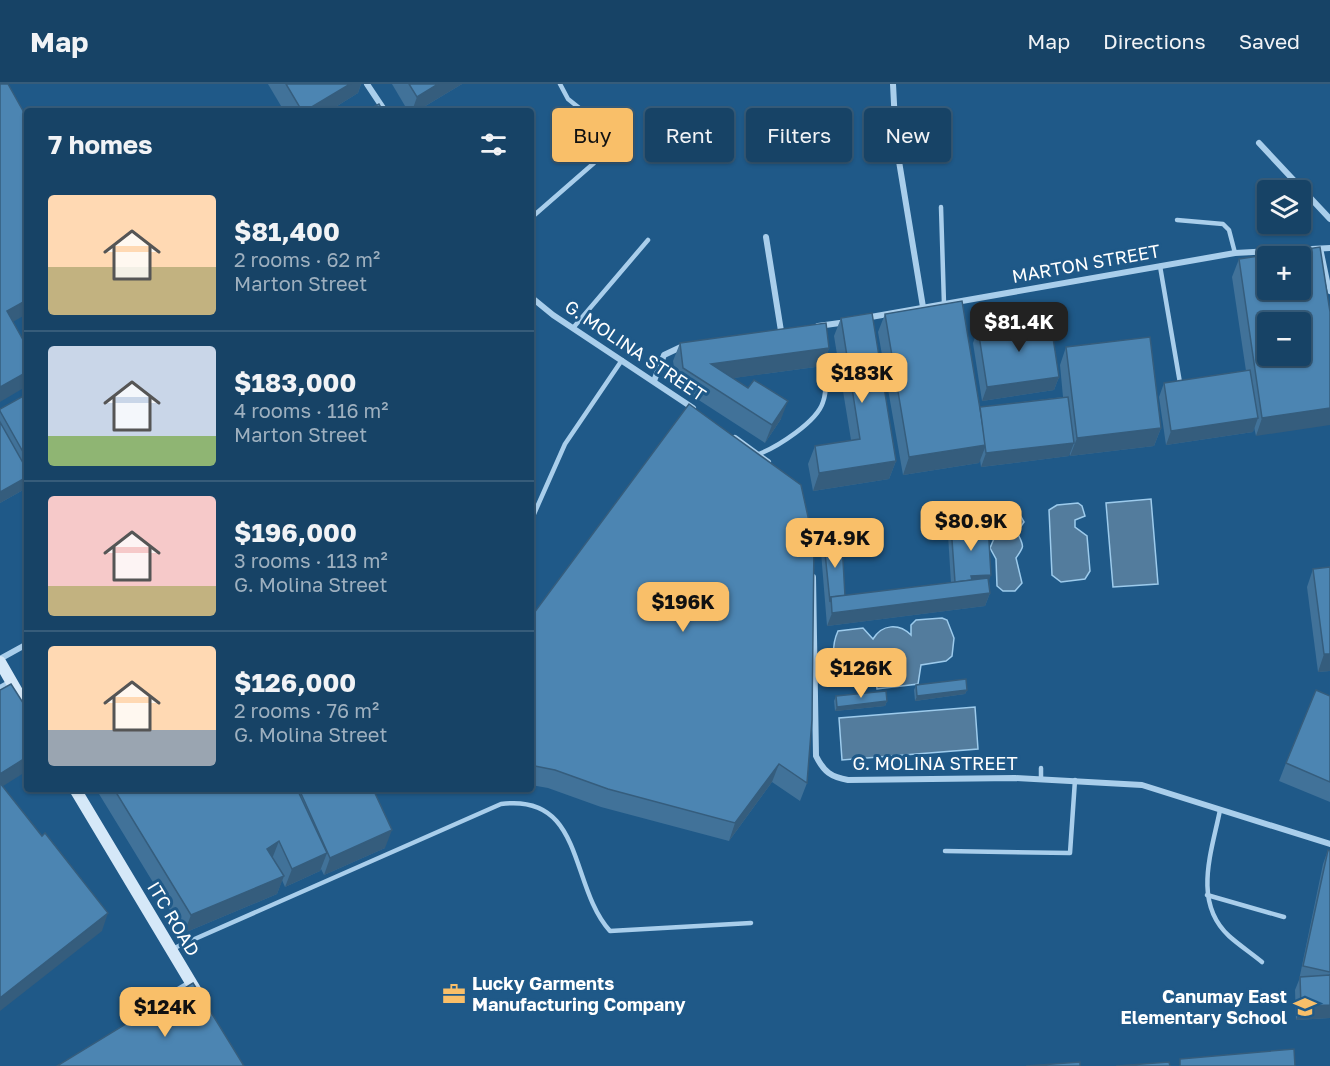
<!DOCTYPE html>
<meta charset="utf-8">
<style>
body{margin:0;font-family:"Golos Text",sans-serif;background:#204a6c;color:#f1f3f6;height:100vh;display:flex;flex-direction:column;font-size:22px;white-space:nowrap}
*{box-sizing:border-box;margin:0}
p{font-size:20px;color:#9eb0bf}
.icon{flex:none;width:33px;height:33px;fill:none;stroke:currentColor;stroke-width:2;stroke-linecap:round;stroke-linejoin:round}
.map{position:relative;flex:1;overflow:hidden}
.drawer{position:absolute;left:24px;top:24px;width:510px;height:684px;display:flex;flex-direction:column;background:#174366;border-radius:6px;box-shadow:0 2px 4px #0004,0 0 0 2px #365c7a}
.drawer>*{flex:none}
.top-card{position:absolute;left:552px;top:24px;width:570px;height:54px;display:flex;gap:12px}
.controls{position:absolute;left:1257px;top:96px;display:grid;gap:12px}
.controls a{display:grid;place-items:center;width:54px;height:54px;border-radius:6px;background:#174366;box-shadow:0 2px 4px #0004,0 0 0 2px #365c7a;font-size:30px}
.price{position:absolute;translate:-50% -51px;padding:0 14px;border-radius:12px;background:#f9bf69;color:#111;font-size:20px;line-height:39px;filter:drop-shadow(0 2px 3px #0008)}
.price::after{content:'';position:absolute;left:50%;top:36px;width:18px;height:14px;margin-left:-9px;background:inherit;clip-path:polygon(0 0,100% 0,50% 100%)}
.price.selected{background:#222;color:#fff}
ul{padding:0;list-style:none}
li{display:flex;align-items:center;gap:18px;height:150px;padding:0 24px}
li+li{border-top:2px solid #365c7a}
li span{display:grid;place-items:center;flex:none;width:168px;height:120px;border-radius:6px;color:#555}
li>.icon{margin-inline-start:auto}
span .icon{width:72px;height:72px;fill:#fffc;stroke-width:1}
li b{font-size:26px}
h2{display:flex;justify-content:space-between;align-items:center;height:72px;padding:0 24px;font-size:26px}
.pill{padding:0 21px;border-radius:6px;background:#174366;box-shadow:0 2px 4px #0004,0 0 0 2px #365c7a;font-size:21px;line-height:54px}
.pill.selected{background:#f9bf69;color:#111}
header{display:flex;align-items:center;gap:36px;box-sizing:border-box;height:84px;padding:0 30px;background:#174366;border-bottom:2px solid #365c7a}
header strong{font-size:28px}
nav{display:flex;gap:33px;margin-inline-start:auto;font-size:21px}
.map>svg:first-child{display:block}
.water{fill:#537c9d;stroke:#9dcbec;stroke-width:1.5}
.lines{fill:none;stroke-linecap:round;stroke-linejoin:round}
.lane{stroke:#a9ceeb;stroke-width:4.5}
.street{stroke:#a9ceeb;stroke-width:6}
.secondary{stroke:#d5e8f8;stroke-width:12}
.wall{fill:#417299}
.shaded-wall{fill:#355d7d}
.building{fill:#4c85b2;stroke:#355d7d;stroke-width:1.5;fill-rule:evenodd}
.labels{text-anchor:middle;stroke-width:6;stroke-linejoin:round;paint-order:stroke}
.street-label{font-size:18px;fill:#fff;stroke:#1f5988}
.poi-label{font-size:18px;font-weight:bold;fill:#fff;stroke:#1f5988;text-anchor:start}
</style>
<header>
<strong>Map</strong>
<nav><a>Map</a><a>Directions</a><a>Saved</a></nav>
</header>
<div class="map">
<svg width="1330" height="982" viewBox="0 0 1330 982">
<rect width="100%" height="100%" fill="#1f5988"/>
<g class="water">
<polygon points="1151,415 1158,500 1113,503 1106,419"/>
<polygon points="1078,419 1082,422 1085,432 1075,436 1075,443 1087,452 1090,487 1085,495 1061,498 1052,491 1049,426 1057,421"/>
<path d="M 1009,424 L 1019,429 L 1024,438 L 1017,448 C 1024,463 1025,461 1016,474 L 1022,499 L 1015,507 L 1003,507 L 997,502 L 996,475 L 990,464 L 996,450 L 989,445 L 987,434 L 993,425 Z"/>
<path d="M 942,534 L 947,536 L 954,554 L 952,572 L 946,577 L 921,581 L 918,600 L 877,605 L 876,595 L 869,589 L 842,590 C 831,580 832,560 838,547 L 863,544 L 873,555 C 882,540 899,539 911,551 L 911,541 L 916,536 Z"/>
<polygon points="975,623 978,665 842,676 839,634"/>
</g>
<g class="lines">
<g class="lane">
<polyline points="941,123 944,220"/>
<polyline points="531,134 594,79 617,54 568,15 560,0"/>
<polyline points="1177,136 1223,140 1229,146 1235,169"/>
<polyline points="1321,165 1330,208"/>
<polyline points="1160,182 1180,299"/>
<polyline points="573,244 648,156"/>
<path d="M 759,370 C 777,363 817,338 823,318 C 828,305 825,285 825,271"/>
<polyline points="534,430 565,360 622,276"/>
<polyline points="1041,695 1041,684"/>
<path d="M 1220,726 C 1212,767 1192,818 1229,852 C 1239,861 1251,869 1262,878"/>
<polyline points="945,767 1070,769 1075,696"/>
<polyline points="1207,811 1284,833"/>
<path d="M 172,865 L 501,720 C 585,709 569,802 610,847 L 751,839"/>
<polyline points="134,931 190,898"/>
</g>
<g class="street">
<polyline points="367,0 385,27"/>
<polyline points="893,0 896,59 923,223"/>
<polyline points="1259,59 1330,135"/>
<polyline points="766,153 781,247"/>
<polyline points="531,213 553,231 693,324"/>
<polyline points="865,234 1235,169 1330,164"/>
<polyline points="818,242 847,238"/>
<polyline points="654,297 664,271 683,262"/>
<polyline points="735,354 768,378"/>
<path d="M 813,493 L 816,672 C 824,688 831,693 848,696 L 1015,694 L 1142,701 L 1330,760"/>
<polyline points="0,575 27,560"/>
<polyline points="0,604 11,598"/>
</g>
<g class="secondary">
<polyline points="0,578 27,625"/>
<polyline points="75,705 199,912"/>
</g>
</g>
<g class="wall">
<polygon points="268,0 361,0 358,9 329,27 284,27"/>
<polygon points="392,0 462,0 417,27 408,27"/>
<polygon points="1239,175 1330,228 1256,352 1254,343 1253,348 1166,361 1159,313 1164,299 1246,287 1232,193"/>
<polygon points="885,230 980,325 980,323 1063,313 1060,281 1066,263 1161,344 1154,362 1070,372 1070,369 1069,372 981,383 980,375 979,379 903,391 878,248"/>
<polygon points="841,234 896,377 889,395 813,407 808,380 815,362 851,356 834,252"/>
<polygon points="978,245 1059,293 1054,306 982,317 973,259"/>
<polygon points="680,259 829,264 823,282 733,294 781,335 765,359 677,302 673,277"/>
<polygon points="27,310 27,405 26,403 25,405 0,419 0,325"/>
<polygon points="689,320 807,699 800,717 772,698 729,757 601,723 548,704 531,701 531,533"/>
<polygon points="951,442 989,497 990,509 985,522 827,542 821,468 824,459 845,512 951,499 948,451"/>
<polygon points="1330,483 1330,587 1318,588 1307,503 1313,485"/>
<polygon points="916,601 967,606 965,610 915,617 914,606"/>
<polygon points="836,612 887,617 885,622 835,627 834,617"/>
<polygon points="1330,612 1330,718 1279,697 1286,679"/>
<polygon points="96,705 373,705 385,764 324,791 321,785 320,787 285,803 282,796 277,810 184,849"/>
<polygon points="505,705 520,705 511,710"/>
<polygon points="1328,766 1330,767 1330,889 1329,891 1330,891 1330,934 1296,936 1295,906 1299,896 1323,780"/>
</g>
<g class="shaded-wall">
<polygon points="350,0 361,0 358,9 329,27 305,27"/>
<polygon points="438,0 462,0 417,27 412,27 417,13"/>
<polygon points="27,216 27,230 0,245 7,227"/>
<polygon points="829,264 823,282 705,298 711,280"/>
<polygon points="27,288 27,302 0,318 0,303"/>
<polygon points="1059,293 1054,306 982,317 987,303"/>
<polygon points="788,317 781,335 765,359 772,341"/>
<polygon points="1330,324 1330,341 1256,352 1262,334"/>
<polygon points="1258,334 1253,348 1166,361 1171,347"/>
<polygon points="1161,344 1154,362 1070,372 1077,354"/>
<polygon points="1074,359 1069,372 981,383 986,369"/>
<polygon points="986,361 979,379 903,391 909,373"/>
<polygon points="896,377 889,395 813,407 819,389"/>
<polygon points="27,393 27,400 25,405 0,419 0,408"/>
<polygon points="991,491 988,500 971,501 971,492"/>
<polygon points="990,509 985,522 827,542 832,529"/>
<polygon points="1324,570 1330,570 1330,587 1318,588"/>
<polygon points="967,606 965,610 915,617 917,612"/>
<polygon points="887,617 885,622 835,627 837,623"/>
<polygon points="27,673 27,687 0,704 0,690"/>
<polygon points="779,680 772,698 729,757 735,739"/>
<polygon points="535,682 531,692 531,684"/>
<polygon points="513,705 520,705 511,710"/>
<polygon points="392,746 385,764 324,791 330,774"/>
<polygon points="279,757 272,775 267,765"/>
<polygon points="327,769 320,787 285,803 292,785"/>
<polygon points="284,792 277,810 184,849 191,831"/>
<polygon points="108,829 102,847 0,927 0,914"/>
<polygon points="1330,921 1330,934 1296,936 1301,922"/>
</g>
<g class="building">
<polygon points="0,0 8,0 27,34 27,216 7,227 27,263 27,288 0,303"/>
<polygon points="286,0 350,0 305,27 302,27"/>
<polygon points="409,0 438,0 417,13"/>
<polygon points="379,20 383,27 366,27"/>
<path d="M 1320,163 L 1330,228 L 1330,324 L 1262,334 L 1239,175 ZM 1268,172 L 1300,172 L 1300,206 L 1268,206 ZM 1268,238 L 1300,238 L 1300,272 L 1268,272 Z"/>
<polygon points="962,217 986,361 909,373 885,230"/>
<polygon points="872,229 896,377 819,389 815,362 860,355 841,234"/>
<polygon points="1050,234 1059,293 987,303 978,245"/>
<polygon points="826,239 829,264 711,280 748,304 754,296 788,317 772,341 683,284 680,259"/>
<polygon points="1150,253 1161,344 1077,354 1066,263"/>
<polygon points="1250,286 1258,334 1171,347 1164,299"/>
<polygon points="27,310 27,375 0,327 0,325"/>
<polygon points="1068,313 1074,359 986,369 980,323"/>
<polygon points="689,320 801,401 814,460 812,636 807,699 779,680 735,739 608,705 555,686 535,682 531,684 531,533"/>
<polygon points="0,338 27,386 27,393 0,408"/>
<polygon points="988,441 991,491 971,492 972,496 955,498 951,442"/>
<polygon points="824,459 842,459 845,512 831,513 830,518"/>
<polygon points="1330,483 1330,570 1324,570 1313,485"/>
<polygon points="988,494 990,509 832,529 831,513"/>
<polygon points="966,595 967,606 917,612 916,601"/>
<polygon points="11,600 27,625 27,673 0,690 0,606"/>
<polygon points="1316,606 1330,612 1330,698 1286,679"/>
<polygon points="886,607 887,617 837,623 836,612"/>
<polygon points="0,699 42,752 45,749 108,829 0,914"/>
<polygon points="114,705 297,705 327,769 292,785 279,757 267,765 284,792 191,831"/>
<polygon points="299,705 373,705 392,746 330,774"/>
<polygon points="1328,766 1330,767 1330,888 1303,882"/>
<polygon points="1330,891 1330,921 1301,922 1300,893"/>
<polygon points="193,899 244,982 57,982"/>
<polygon points="1294,965 1295,982 1180,982 1180,975"/>
<polygon points="1080,978 1080,982 1026,982"/>
<polygon points="1169,978 1170,982 1116,982"/>
</g>
<defs>
<g id="office-bare" transform="scale(1.8)"><path d="M-6-3h4V-5.5h4V-3h4V5H-6ZM-1-4.5V-3h2v-1.5ZM-6 0V1H6V0Z" fill="#f9bf69" stroke="#1f5988" stroke-width="2.5" paint-order="stroke"/></g>
<g id="school-bare" transform="scale(1.8)"><path d="M0-5L7-2L0 1L-7-2ZM-4 1L0 2.5L4 1V4Q0 6-4 4Z" fill="#f9bf69" stroke="#1f5988" stroke-width="2.5" paint-order="stroke"/></g>
</defs>
<g fill-rule="evenodd">
<use href="#office-bare" x="454" y="910"/>
<use href="#school-bare" x="1305" y="923"/>
</g>
<g class="labels">
<g class="street-label">
<text transform="translate(1086 180) rotate(-10)" y="6">MARTON STREET</text>
<text transform="translate(635 267) rotate(34)" y="6">G. MOLINA STREET</text>
<text x="935" y="686">G. MOLINA STREET</text>
<text transform="translate(173 835) rotate(59)" y="6">ITC ROAD</text>
</g>
<g class="poi-label">
<text x="472" y="906">Lucky Garments<tspan x="472" dy="21">Manufacturing Company</tspan></text>
<text x="1287" y="919" text-anchor="end">Canumay East<tspan x="1287" dy="21">Elementary School</tspan></text>
</g>
</g>
</svg>
<div class="controls">
<a><svg class="icon" aria-label="layers" viewBox="0 0 24 24"><path d="M12 4l9 5-9 5-9-5zM3 14l9 5 9-5"/></svg></a>
<a>+</a>
<a>−</a>
</div>
<b class="price selected" style="left:1019px;top:269px">$81.4K</b>
<b class="price" style="left:862px;top:320px">$183K</b>
<b class="price" style="left:971px;top:468px">$80.9K</b>
<b class="price" style="left:835px;top:485px">$74.9K</b>
<b class="price" style="left:683px;top:549px">$196K</b>
<b class="price" style="left:861px;top:615px">$126K</b>
<b class="price" style="left:165px;top:954px">$124K</b>
<div class="top-card">
<a class="pill selected">Buy</a>
<a class="pill">Rent</a>
<a class="pill">Filters</a>
<a class="pill">New</a>
</div>
<section class="drawer">
<h2>7 homes<svg class="icon" aria-label="filters" viewBox="0 0 24 24"><path d="M4 7h16M4 17h16"/><circle cx="9" cy="7" r="2"/><circle cx="15" cy="17" r="2"/></svg></h2>
<ul>
<li><span style="background:linear-gradient(#ffd9b3 60%,#c2b280 0)"><svg class="icon" aria-label="home" viewBox="0 0 24 24"><path d="M3 11l9-7 9 7M6 9v11h12V9"/></svg></span><div><b>$81,400</b><p>2 rooms · 62 m²</p><p>Marton Street</p></div></li>
<li><span style="background:linear-gradient(#c9d6e8 75%,#8fb573 0)"><svg class="icon" aria-label="home" viewBox="0 0 24 24"><path d="M3 11l9-7 9 7M6 9v11h12V9"/></svg></span><div><b>$183,000</b><p>4 rooms · 116 m²</p><p>Marton Street</p></div></li>
<li><span style="background:linear-gradient(#f6c9c9 75%,#c2b280 0)"><svg class="icon" aria-label="home" viewBox="0 0 24 24"><path d="M3 11l9-7 9 7M6 9v11h12V9"/></svg></span><div><b>$196,000</b><p>3 rooms · 113 m²</p><p>G. Molina Street</p></div></li>
<li><span style="background:linear-gradient(#ffd9b3 70%,#9aa5b1 0)"><svg class="icon" aria-label="home" viewBox="0 0 24 24"><path d="M3 11l9-7 9 7M6 9v11h12V9"/></svg></span><div><b>$126,000</b><p>2 rooms · 76 m²</p><p>G. Molina Street</p></div></li>
</ul>
</section>
</div>
